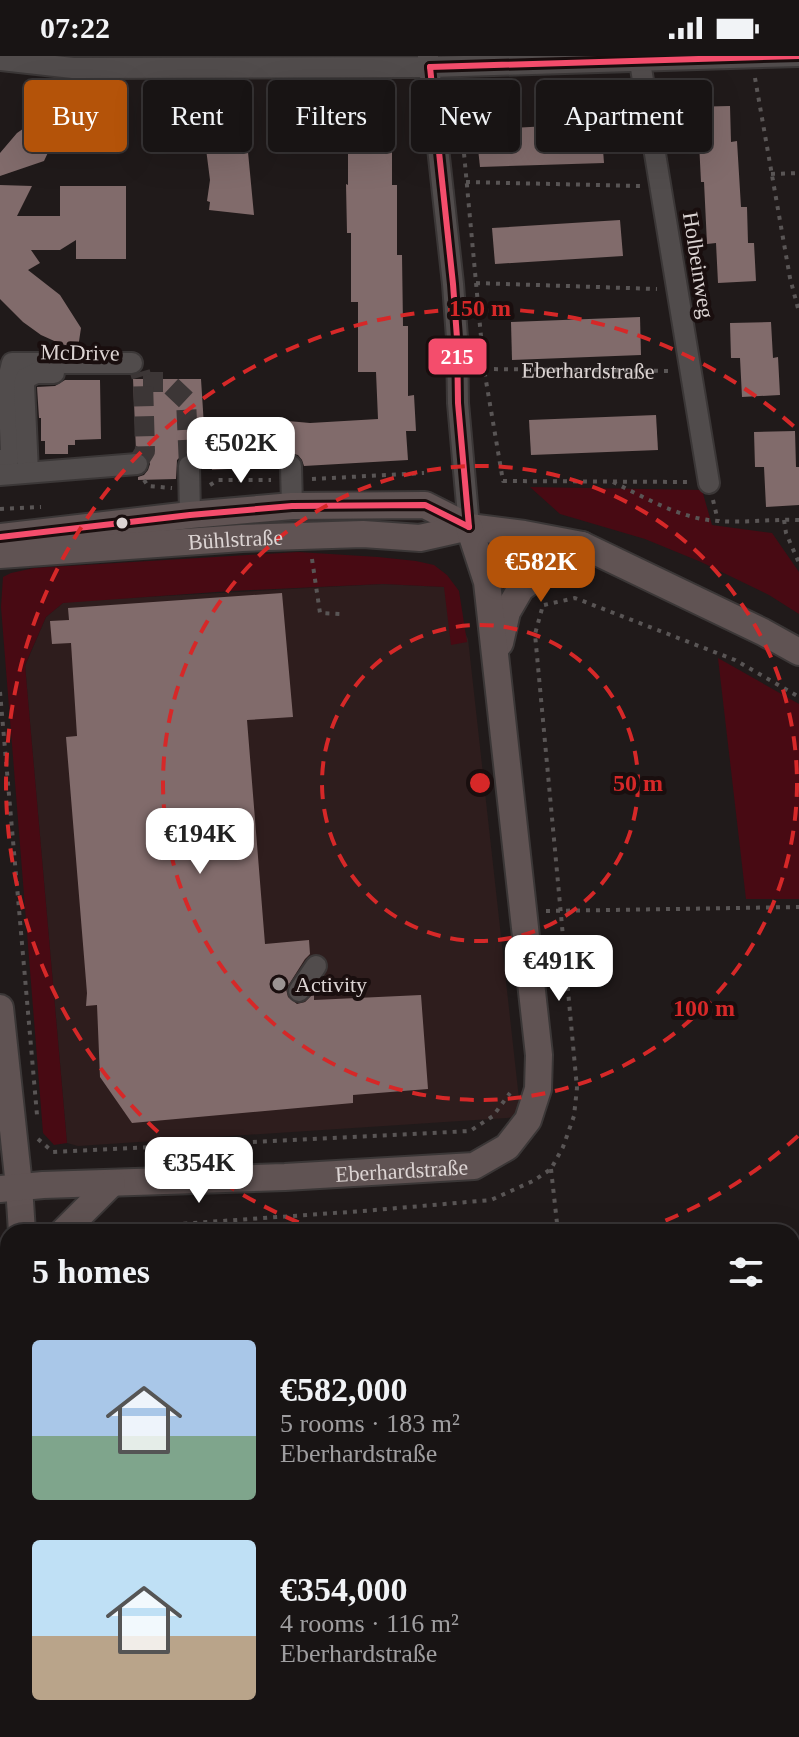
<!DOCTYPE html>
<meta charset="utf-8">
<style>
body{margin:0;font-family:Georgia,serif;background:#252122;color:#f1f3f6;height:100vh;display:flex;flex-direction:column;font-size:30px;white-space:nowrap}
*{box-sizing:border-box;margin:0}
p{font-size:26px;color:#9f9ea0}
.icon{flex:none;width:44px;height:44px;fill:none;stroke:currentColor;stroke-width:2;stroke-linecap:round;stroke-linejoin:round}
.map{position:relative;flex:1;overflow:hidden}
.details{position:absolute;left:0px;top:1168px;width:800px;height:514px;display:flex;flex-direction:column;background:#181414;border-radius:24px 24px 0 0;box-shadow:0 8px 32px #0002,0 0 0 2px #363334}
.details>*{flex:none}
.guide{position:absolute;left:24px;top:24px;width:752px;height:72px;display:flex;gap:16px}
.price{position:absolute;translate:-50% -68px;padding:0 18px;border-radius:16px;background:#fff;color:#222;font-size:26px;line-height:52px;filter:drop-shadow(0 2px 4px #0008)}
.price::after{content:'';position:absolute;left:50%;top:48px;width:24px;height:18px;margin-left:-12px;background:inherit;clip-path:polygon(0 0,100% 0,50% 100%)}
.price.active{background:#b45309;color:#fff}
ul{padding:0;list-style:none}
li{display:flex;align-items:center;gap:24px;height:200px;padding:0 32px}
li span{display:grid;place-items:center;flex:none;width:224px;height:160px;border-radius:8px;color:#555}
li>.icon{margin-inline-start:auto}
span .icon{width:96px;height:96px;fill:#fffc;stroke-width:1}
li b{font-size:34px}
h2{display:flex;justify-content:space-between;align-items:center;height:96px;padding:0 32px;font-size:34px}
.chip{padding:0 28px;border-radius:8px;background:#181414;box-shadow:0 8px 32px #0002,0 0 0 2px #363334;font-size:28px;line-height:72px}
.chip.active{background:#b45309;color:#fff}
.status{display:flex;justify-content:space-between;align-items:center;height:56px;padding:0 40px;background:#181414;direction:ltr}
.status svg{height:22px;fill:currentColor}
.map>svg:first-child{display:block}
.built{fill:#2e1d1d}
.green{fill:#480a13}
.building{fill:#816b6b}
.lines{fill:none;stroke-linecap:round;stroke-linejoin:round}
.minor-tunnel{stroke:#3c3636;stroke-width:20;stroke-dasharray:20 10;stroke-linecap:butt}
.minor-casing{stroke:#3b3737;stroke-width:24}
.major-casing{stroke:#3b3737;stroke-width:30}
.highway-casing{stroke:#3b3737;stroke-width:34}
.path{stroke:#595555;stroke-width:4;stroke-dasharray:4 6;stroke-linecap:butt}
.minor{stroke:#514c4c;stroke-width:20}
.major{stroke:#605353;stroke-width:26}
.highway{stroke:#625151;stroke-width:30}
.bus-1-casing{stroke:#190e0e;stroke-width:12}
.bus-1{stroke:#f44d6c;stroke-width:6}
.ring{fill:none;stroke:#d62828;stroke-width:4;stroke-dasharray:14 10}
.bus-dot{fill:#dcd4d3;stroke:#190e0e;stroke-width:3}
.poi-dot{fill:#9a9392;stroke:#190e0e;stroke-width:3}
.labels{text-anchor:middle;stroke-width:8;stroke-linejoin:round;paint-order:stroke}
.street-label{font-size:22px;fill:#dcd4d3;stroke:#190e0e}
.poi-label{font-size:22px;fill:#dcd4d3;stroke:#190e0e;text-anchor:start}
.centre{fill:#d62828;stroke:#190e0e;stroke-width:4}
.ring-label{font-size:24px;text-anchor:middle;font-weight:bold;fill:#d62828;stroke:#190e0e;stroke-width:8;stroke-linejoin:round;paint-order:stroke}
.line-badge{stroke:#190e0e;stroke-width:3}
.badge-label{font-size:22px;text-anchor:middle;font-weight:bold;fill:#fff}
</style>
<div class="status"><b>07:22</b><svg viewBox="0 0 49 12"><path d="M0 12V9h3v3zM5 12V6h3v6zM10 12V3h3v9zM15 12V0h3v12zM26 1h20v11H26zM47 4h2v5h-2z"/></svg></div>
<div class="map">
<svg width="799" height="1681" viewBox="0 0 799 1681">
<rect width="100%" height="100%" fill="#201a1a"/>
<polygon class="built" points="383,528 444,531 468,583 521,1061 78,1090 67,1087 25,610 46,561 63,547 73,545"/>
<g class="green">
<polygon points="530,431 702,434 712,469 772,477 799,516 799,558 769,539 701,506 645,483 560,458"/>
<polygon points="298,496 378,501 416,505 434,509 447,519 459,535 467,586 451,589 444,531 383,528 230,535 63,547 46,561 25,609 67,1087 54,1089 43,1077 1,551 3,521 11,517 34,512"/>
<polygon points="718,602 799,648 799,843 746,843"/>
</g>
<g class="building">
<polygon points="355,43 392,43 392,129 397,129 397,199 402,199 403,270 408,270 408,340 414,339 416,375 406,375 408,404 304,410 302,404 298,399 290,397 280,403 278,410 212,414 211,409 202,409 200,404 196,399 188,397 182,399 177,404 176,423 138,424 138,421 144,419 148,414 150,408 147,400 136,395 133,323 201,323 204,370 288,365 310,367 378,363 376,316 358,316 358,246 351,246 351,177 347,177 346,128 348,129 348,91 280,92 280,48 355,46"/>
<polygon points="241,47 253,92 250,92 250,96 248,96 254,159 209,154 210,146 207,145 210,124 205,85 192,48"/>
<polygon points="95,48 94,85 61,86 61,69 44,105 0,120 0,97 17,77 46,57 70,50"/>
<polygon points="730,50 731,86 737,85 741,151 747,151 748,187 754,187 756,225 718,227 716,187 707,188 704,126 701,126 699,86 690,86 688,51"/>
<polygon points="601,67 604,107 480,111 476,74"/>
<polygon points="0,129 32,130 17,160 60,160 60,130 126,130 126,203 76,203 76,184 60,194 31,194 40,207 28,214 60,239 81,272 78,292 61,288 41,279 23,266 0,243"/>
<polygon points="620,164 623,200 495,208 492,172"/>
<polygon points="640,261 641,299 512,304 511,266"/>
<polygon points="771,266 773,302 778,301 780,339 742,341 740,302 731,302 730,267"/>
<polygon points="65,324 100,324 101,383 75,384 75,389 68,389 68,398 45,398 45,385 41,385 41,362 39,362 37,331 55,330"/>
<polygon points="656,359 658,394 531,399 529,364"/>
<polygon points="795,375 796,411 799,411 799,449 766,451 764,411 755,411 754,376"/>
<polygon points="282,537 293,661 247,664 265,888 309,884 310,898 305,903 286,933 288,941 297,948 305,946 314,937 314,944 421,939 428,1033 353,1039 353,1047 132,1067 100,1021 97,949 86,950 87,937 66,681 77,680 71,587 52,588 50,565 69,564 68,552"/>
</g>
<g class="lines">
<g class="minor-tunnel">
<polyline points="143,326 167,326 186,344 189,410"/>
<polyline points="137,408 145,395 143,326 140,316"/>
</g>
<g class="minor-casing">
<g id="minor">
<polyline points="639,0 709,427"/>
<polyline points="428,1 453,228 457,282 458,347 469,471"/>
<polyline points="0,4 73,12 430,11 799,0"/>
<polyline points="0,404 8,404 11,397 8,323 12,307 132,307"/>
<polyline points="189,410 190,459"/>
<polyline points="291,410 292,450"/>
<polyline points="28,416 24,329 26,322 36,317 54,317"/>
<polyline points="0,419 137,408"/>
<polyline points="299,935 316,910"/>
</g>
</g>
<g class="major-casing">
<g id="major">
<polyline points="0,481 190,459 292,450 425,449 469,471 524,478 582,489 763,576 799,596"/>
<path id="s2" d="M 0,499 L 242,482 L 363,478 L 420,482 L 469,471"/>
<polyline points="500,587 507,556 521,532 582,489"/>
<polyline points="0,952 19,1130 22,1176"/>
<path id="s3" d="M 0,1133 L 43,1129 L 285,1121 L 474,1110 L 507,1091 L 528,1064 L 538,1033 L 539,999 L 487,526 L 469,471"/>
<polyline points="63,1176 112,1127"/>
<polyline points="63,1674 67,1681"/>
</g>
</g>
<g class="highway-casing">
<g id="highway">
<polyline points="0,1483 8,1596"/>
<polyline points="13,1674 13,1681"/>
</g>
</g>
<g class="path">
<polyline points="755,22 790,222 799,256"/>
<polyline points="471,29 461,65 484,313 503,425 690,426"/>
<polyline points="771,118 799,117"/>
<polyline points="466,126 640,130"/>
<polyline points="476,227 657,233"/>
<path id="s1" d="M 484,313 L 670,315"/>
<polyline points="312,423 424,417"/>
<polyline points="144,424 148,430 172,432"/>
<path d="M 613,426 C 646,442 681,463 718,465 C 744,467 772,463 799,464"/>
<polyline points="210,429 218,424 271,424"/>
<polyline points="713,444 718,465"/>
<polyline points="0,453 41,451"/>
<polyline points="784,464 786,477 799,507"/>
<polyline points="312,503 320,557 341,558"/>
<polyline points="544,549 575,542 735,604 799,641"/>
<polyline points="0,636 37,1059"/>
<polyline points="546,855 799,851"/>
<polyline points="38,1083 53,1096 470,1075 493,1060 510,1037"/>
<polyline points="551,1113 558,1176"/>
<polyline points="114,1176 137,1171 363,1155 491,1144 533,1125 551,1113 563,1091 574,1060 577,1032 535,578 543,549"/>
<polyline points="146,1674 148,1681"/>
<polyline points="616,1674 617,1681"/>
</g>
<use href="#minor" class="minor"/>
<use href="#major" class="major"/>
<use href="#highway" class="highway"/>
<g class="bus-1-casing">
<g id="bus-1">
<polyline points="430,11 453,228 457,282 458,347 469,471"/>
<polyline points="430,11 799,0"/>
<polyline points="0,481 190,459 292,450 425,449 469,471"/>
</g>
</g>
<use href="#bus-1" class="bus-1"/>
</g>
<g class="ring">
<circle cx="480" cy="727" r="158"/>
<circle cx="480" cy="727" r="317"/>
<path d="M798 1080A475 475 0 0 1 639 1175M321 1175A475 475 0 1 1 798 374"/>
</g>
<circle class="bus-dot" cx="122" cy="467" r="7"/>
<circle class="poi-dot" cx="279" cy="928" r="8"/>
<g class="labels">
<g class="street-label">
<text transform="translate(699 209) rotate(81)" y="8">Holbeinweg</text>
<text transform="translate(80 296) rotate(1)" y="8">McDrive</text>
<text dy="8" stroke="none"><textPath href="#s1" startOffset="104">Eberhardstraße</textPath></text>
<text dy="8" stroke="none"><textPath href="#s2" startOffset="236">Bühlstraße</textPath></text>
<text dy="8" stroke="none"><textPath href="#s3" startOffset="402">Eberhardstraße</textPath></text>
</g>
<g class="poi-label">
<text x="295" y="936">Activity</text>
</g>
</g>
<circle cx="480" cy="727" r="12" class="centre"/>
<g class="ring-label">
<text x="480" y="260">150 m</text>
<text x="638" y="735">50 m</text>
<text x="704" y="960">100 m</text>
</g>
<rect class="line-badge" x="427" y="281" width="61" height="39" rx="8" fill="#f44d6c"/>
<g class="badge-label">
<text x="457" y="308">215</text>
</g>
</svg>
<b class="price" style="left:241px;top:429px">€502K</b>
<b class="price active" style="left:541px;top:548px">€582K</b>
<b class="price" style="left:200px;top:820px">€194K</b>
<b class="price" style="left:559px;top:947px">€491K</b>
<b class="price" style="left:199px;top:1149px">€354K</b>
<div class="guide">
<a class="chip active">Buy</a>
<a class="chip">Rent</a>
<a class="chip">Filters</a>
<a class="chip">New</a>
<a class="chip">Apartment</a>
</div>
<section class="details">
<h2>5 homes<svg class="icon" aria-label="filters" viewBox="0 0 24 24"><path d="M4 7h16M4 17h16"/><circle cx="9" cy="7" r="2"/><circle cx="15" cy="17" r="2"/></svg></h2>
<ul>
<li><span style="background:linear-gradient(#a9c7e8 60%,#7fa58c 0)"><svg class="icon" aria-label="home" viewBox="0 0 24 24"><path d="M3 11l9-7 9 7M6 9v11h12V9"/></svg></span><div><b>€582,000</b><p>5 rooms · 183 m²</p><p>Eberhardstraße</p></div></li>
<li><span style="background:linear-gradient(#bfe0f5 60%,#b9a48a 0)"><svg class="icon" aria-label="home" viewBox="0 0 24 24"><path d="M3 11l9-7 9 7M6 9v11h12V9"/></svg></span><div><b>€354,000</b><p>4 rooms · 116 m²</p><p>Eberhardstraße</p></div></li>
</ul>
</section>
</div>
